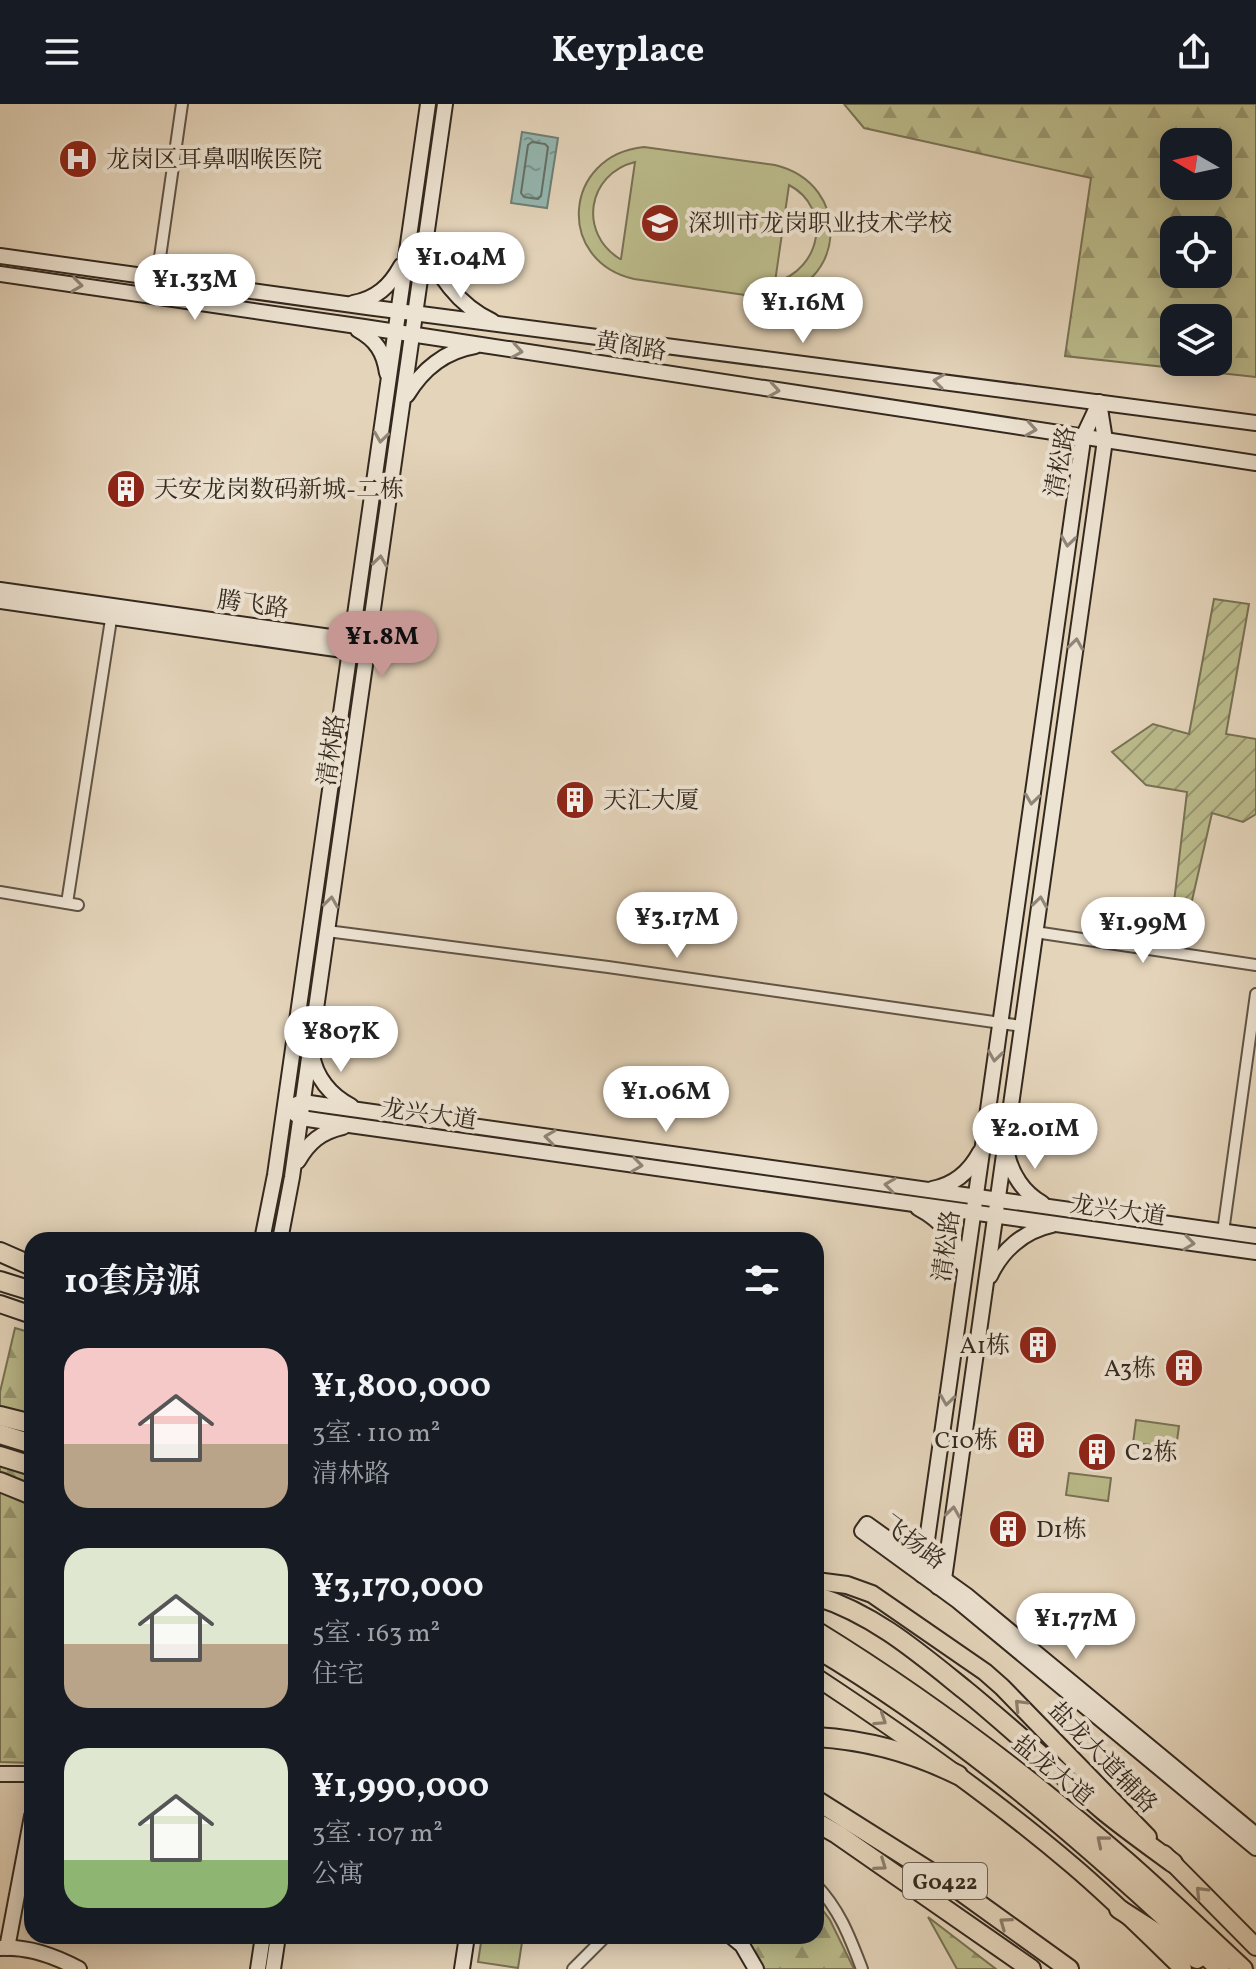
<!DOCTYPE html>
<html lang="zh">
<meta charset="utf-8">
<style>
body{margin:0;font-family:Vollkorn,"Noto Serif SC",serif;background:#20242c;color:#f1f3f6;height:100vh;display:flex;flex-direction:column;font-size:30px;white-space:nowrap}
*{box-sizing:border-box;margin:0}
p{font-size:26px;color:#9ea1a6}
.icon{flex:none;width:44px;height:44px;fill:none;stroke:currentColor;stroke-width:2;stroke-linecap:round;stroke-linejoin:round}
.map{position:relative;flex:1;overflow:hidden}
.drawer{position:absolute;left:24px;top:1128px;width:800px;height:712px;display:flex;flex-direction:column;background:#171b24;border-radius:24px;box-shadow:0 4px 20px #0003}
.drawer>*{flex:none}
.needle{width:52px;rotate:279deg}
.buttons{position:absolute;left:1160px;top:24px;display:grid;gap:16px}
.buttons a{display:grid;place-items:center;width:72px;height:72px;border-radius:16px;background:#171b24;box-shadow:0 4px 20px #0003;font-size:40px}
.price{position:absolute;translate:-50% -68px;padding:0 18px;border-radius:28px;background:#fff;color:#222;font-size:26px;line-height:52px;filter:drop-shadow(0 2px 4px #0008)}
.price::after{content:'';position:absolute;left:50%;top:48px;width:24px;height:18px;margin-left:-12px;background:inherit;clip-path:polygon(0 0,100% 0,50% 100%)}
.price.on{background:#c59692;color:#111}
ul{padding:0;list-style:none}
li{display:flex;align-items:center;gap:24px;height:200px;padding:0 40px}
li span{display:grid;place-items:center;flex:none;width:224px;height:160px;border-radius:24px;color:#555}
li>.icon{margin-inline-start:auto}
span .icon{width:96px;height:96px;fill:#fffc;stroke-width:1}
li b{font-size:34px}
h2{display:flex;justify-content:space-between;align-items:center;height:96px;padding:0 40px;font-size:34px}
header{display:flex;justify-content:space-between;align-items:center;height:104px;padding:0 40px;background:#171b24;font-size:36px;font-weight:700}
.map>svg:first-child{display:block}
.forest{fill:url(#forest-firs);stroke:#787255;stroke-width:2;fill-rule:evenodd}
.garden{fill:url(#garden-furrows);stroke:#787255;stroke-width:2}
.pitch{fill:#bbbb8b;stroke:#787255;stroke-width:2;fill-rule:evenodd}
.water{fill:url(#water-ripples);stroke:#6e7f77;stroke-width:2}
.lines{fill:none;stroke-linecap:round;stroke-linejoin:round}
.shore{stroke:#647068;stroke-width:2}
.street-casing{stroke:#605446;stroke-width:14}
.secondary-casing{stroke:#34291f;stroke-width:18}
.primary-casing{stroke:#34291f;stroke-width:20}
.highway-casing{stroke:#34291f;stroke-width:22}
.street{stroke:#ede3d2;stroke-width:10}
.secondary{stroke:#ede3d2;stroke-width:14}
.primary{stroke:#e4d4ba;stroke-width:16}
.highway{stroke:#e4d4ba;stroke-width:18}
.oneway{stroke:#908678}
.oneway2{stroke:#8c7e6c}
.labels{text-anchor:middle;stroke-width:8;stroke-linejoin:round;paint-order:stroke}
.shield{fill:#ede3d2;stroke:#6c6155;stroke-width:2}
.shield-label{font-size:22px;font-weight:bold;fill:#34291f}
.poi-label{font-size:24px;fill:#34291f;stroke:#ede3d2;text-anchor:start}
.street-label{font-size:24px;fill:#34291f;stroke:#ede3d2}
</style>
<header><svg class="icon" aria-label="menu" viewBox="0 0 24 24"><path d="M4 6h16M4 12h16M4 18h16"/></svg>Keyplace<svg class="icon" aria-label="share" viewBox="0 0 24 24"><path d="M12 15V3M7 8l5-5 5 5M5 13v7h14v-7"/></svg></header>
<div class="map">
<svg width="1256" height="1865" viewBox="0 0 1256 1865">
<defs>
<pattern id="forest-firs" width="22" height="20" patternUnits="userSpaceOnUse" patternTransform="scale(2)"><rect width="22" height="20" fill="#bbbb8b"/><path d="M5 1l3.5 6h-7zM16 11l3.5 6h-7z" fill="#999871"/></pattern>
<pattern id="garden-furrows" width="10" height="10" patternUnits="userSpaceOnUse" patternTransform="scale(2)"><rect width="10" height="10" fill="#bbbb8b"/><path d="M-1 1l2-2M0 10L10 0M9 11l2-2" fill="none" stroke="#999871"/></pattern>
<pattern id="water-ripples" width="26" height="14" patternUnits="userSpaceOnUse" patternTransform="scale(2)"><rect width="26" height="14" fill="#95b8b1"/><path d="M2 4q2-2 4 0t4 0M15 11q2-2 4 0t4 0" fill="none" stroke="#7a968f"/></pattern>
</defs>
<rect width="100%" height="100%" fill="#e4d4ba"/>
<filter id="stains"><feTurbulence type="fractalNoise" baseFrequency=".0025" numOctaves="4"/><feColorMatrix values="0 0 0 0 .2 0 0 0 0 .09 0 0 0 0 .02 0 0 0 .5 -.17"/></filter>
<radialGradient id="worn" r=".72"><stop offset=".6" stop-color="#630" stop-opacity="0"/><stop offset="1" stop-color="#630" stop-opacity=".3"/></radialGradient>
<g class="forest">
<path d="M 844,0 L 1256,0 L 1256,273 L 1065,252 L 1091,74 L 864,24 ZM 1218,38 L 1218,82 L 1174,82 L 1174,38 ZM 1218,126 L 1218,170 L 1174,170 L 1174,126 ZM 1174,214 L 1218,214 L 1218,258 L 1174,258 Z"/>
<polygon points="15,1224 32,1229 32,1659 0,1658 0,1288"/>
<polygon points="816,1797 830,1816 854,1865 762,1865 738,1832 816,1832"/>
<polygon points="928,1813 996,1865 957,1865"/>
</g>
<polygon class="garden" points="1214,495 1249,500 1226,630 1256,635 1256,710 1243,718 1212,709 1188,814 1172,815 1187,688 1146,681 1112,648 1153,620 1189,630"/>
<g class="pitch">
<path d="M 644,43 L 775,61 C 854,80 847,186 766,194 L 634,175 C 555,157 563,51 644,43 ZM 635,58 L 621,155 L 620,155 C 578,129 587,70 635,58 ZM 789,81 C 833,104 821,166 775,178 Z"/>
<polygon points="1136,1316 1179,1322 1176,1344 1133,1339"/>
<polygon points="1069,1369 1111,1374 1108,1397 1066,1391"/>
<polygon points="482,1832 523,1832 518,1864 478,1858"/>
</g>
<polygon class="water" points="522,28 558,34 547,104 511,99"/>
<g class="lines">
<polygon class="shore" points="532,38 545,40 548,43 541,92 538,95 524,93 521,89 528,41"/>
<g class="street-casing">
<g id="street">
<polyline points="157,174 182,0"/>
<polyline points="0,788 78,801"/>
<polyline points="67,799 112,509"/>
<polyline points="327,827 608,863 1022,922"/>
<polyline points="1035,828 1256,861"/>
<polyline points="1223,1128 1256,890"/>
<path d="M 816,1781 C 840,1806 850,1834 862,1865"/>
<polyline points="573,1865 606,1832"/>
</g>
</g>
<g class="secondary-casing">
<g id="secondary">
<path d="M 427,136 C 434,170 460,202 492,217"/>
<polyline points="0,152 367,203 1256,319"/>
<polyline points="0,170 364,223 1256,359"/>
<path d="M 353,199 C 376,195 390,182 401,162"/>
<path d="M 358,226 C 376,236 384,248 387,269"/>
<path d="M 407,291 C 422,266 445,247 475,242"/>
<polyline points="0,486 352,536 360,540"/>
<polyline points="0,497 350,547 356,546"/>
<path d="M 312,950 C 315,973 331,992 351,1002"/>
<polyline points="297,1000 303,998 323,1001 1256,1132"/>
<polyline points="295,1010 301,1014 328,1018 1256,1148"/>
<path d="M 1007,1049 C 1011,1070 1024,1089 1042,1099"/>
<path d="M 298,1057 C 309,1038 321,1028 343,1023"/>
<path d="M 932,1085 C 954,1081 970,1067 980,1048"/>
<path d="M 918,1104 C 941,1116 957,1135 963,1161"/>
<polyline points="262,1136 275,1071 428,0"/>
<polyline points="280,1136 292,1073 445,0"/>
<path d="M 990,1172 C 1002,1146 1024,1127 1052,1121"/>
<polyline points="922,1471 1082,343 1083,333 1099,299"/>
<polyline points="938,1483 944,1475 1105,336 1099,298"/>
<polyline points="0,1670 32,1670"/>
<polyline points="1256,1731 966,1491 867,1420 862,1427 958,1497 1256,1744"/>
<polyline points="731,1832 742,1841 756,1865"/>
<path d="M 0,1844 C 28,1842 55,1852 79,1865"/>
<polyline points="7,1844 32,1712"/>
<polyline points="258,1865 263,1832"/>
<polyline points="273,1865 278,1832"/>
<polyline points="462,1865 467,1832"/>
</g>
</g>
<g class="primary-casing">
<g id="primary">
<polyline points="0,1200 32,1211"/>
<polyline points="816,1477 847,1481 872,1490 985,1568 1002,1583 1148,1733"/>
<path d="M 816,1573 C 904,1631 991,1692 1072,1761 C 1111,1794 1147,1830 1183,1865"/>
<polyline points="1164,1750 1256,1843"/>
</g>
</g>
<g class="highway-casing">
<g id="highway">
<polyline points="0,1148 32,1162"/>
<polyline points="0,1177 32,1187"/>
<polyline points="0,1312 32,1320"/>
<polyline points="0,1330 32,1340"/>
<polyline points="0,1352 32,1362"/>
<polyline points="0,1378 32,1391"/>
<path d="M 816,1492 C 874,1510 919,1549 965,1586 C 1013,1625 1057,1667 1104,1707 C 1126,1725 1150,1742 1173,1759"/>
<path d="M 816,1527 C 925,1594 1028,1672 1126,1757 C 1166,1792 1204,1829 1243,1865"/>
<path d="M 816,1544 C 964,1632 1096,1747 1220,1865"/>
<path d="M 816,1633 C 867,1636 912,1648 958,1671"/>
<polyline points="816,1696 962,1788 1069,1865"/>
<polyline points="816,1718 837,1730 1031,1865"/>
<polyline points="1119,1805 1197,1855"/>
</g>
</g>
<use href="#street" class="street"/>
<use href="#secondary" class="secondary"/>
<use href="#primary" class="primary"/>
<use href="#highway" class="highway"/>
</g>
<defs><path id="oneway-chevron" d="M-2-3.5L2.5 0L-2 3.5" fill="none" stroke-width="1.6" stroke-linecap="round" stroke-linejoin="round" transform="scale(2)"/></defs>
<g class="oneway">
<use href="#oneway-chevron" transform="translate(77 181) rotate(8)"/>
<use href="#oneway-chevron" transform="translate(517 247) rotate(9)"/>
<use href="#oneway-chevron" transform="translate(939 277) rotate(-173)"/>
<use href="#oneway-chevron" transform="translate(774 286) rotate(9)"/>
<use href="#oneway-chevron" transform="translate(1031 325) rotate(9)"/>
<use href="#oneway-chevron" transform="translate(381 333) rotate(98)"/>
<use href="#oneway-chevron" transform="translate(1068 437) rotate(98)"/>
<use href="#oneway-chevron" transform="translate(380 457) rotate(-82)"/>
<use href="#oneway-chevron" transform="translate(1076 540) rotate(-82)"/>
<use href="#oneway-chevron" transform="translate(1032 695) rotate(98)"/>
<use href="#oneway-chevron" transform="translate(331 798) rotate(-82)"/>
<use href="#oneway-chevron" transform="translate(1040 798) rotate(-82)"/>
<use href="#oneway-chevron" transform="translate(995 952) rotate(98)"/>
<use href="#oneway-chevron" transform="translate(550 1033) rotate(-172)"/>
<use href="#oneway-chevron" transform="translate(637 1061) rotate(8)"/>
<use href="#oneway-chevron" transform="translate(890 1081) rotate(-172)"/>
<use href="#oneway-chevron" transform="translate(1189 1139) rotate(8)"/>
<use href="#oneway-chevron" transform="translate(947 1296) rotate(98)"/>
<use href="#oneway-chevron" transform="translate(953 1408) rotate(-82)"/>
</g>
<g class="oneway2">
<use href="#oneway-chevron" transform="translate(1020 1601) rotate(-134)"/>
<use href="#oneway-chevron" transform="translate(881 1616) rotate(33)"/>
<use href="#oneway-chevron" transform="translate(1102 1737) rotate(-140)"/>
<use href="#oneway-chevron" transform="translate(881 1761) rotate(35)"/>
<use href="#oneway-chevron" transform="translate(1201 1788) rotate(-134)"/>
<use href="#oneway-chevron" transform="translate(1005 1819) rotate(-144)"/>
</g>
<defs>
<g id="hospital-disc" transform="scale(2)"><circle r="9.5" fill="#8f2418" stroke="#ede3d2"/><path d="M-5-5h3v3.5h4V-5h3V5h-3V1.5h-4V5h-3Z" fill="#fff"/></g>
<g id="school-disc" transform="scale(2)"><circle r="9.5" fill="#8f2418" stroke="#ede3d2"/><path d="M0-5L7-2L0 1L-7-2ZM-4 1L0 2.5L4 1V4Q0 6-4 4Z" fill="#fff"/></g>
<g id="building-disc" transform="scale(2)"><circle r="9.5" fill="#8f2418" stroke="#ede3d2"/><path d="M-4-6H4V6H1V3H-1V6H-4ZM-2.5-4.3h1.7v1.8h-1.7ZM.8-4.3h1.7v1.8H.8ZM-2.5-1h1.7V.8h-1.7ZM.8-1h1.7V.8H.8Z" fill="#fff"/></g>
</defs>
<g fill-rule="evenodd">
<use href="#hospital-disc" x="78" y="55"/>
<use href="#school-disc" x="660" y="119"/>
<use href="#building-disc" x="126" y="385"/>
<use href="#building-disc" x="575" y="696"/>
<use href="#building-disc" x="1038" y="1241"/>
<use href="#building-disc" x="1184" y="1264"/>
<use href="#building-disc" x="1026" y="1336"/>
<use href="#building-disc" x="1097" y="1348"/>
<use href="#building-disc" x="1008" y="1425"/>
</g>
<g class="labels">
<rect class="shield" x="903" y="1759" width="84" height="36" rx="6"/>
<g class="shield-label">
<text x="945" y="1785">G0422</text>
</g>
<g class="poi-label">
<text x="106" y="63">龙岗区耳鼻咽喉医院</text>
<text x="688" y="127">深圳市龙岗职业技术学校</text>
<text x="154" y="393">天安龙岗数码新城-二栋</text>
<text x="603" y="704">天汇大厦</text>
<text x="1010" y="1249" text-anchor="end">A1栋</text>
<text x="1156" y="1272" text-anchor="end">A3栋</text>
<text x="998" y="1344" text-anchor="end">C10栋</text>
<text x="1125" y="1356">C2栋</text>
<text x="1036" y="1433">D1栋</text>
</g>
<g class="street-label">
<text transform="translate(631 242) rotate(9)" y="8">黄阁路</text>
<text transform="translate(1060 358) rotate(-79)" y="8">清松路</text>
<text transform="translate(253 500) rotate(8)" y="8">腾飞路</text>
<text transform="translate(331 646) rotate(-82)" y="8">清林路</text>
<text transform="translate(429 1010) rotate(8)" y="8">龙兴大道</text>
<text transform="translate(1118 1106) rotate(8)" y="8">龙兴大道</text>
<text transform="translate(946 1142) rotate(-82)" y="8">清松路</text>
<text transform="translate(914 1438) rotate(37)" y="8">飞扬路</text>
<text transform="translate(1103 1653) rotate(46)" y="8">盐龙大道辅路</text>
<text transform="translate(1053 1666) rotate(39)" y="8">盐龙大道</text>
</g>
</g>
<rect width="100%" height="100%" filter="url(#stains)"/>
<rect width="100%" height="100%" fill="url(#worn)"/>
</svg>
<div class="buttons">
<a><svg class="needle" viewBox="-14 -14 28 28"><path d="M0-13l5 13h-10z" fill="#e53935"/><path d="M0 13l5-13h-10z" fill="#9ea1a6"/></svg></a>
<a><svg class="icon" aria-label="locate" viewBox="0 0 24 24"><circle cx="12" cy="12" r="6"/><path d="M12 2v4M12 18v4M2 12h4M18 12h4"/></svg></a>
<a><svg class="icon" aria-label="layers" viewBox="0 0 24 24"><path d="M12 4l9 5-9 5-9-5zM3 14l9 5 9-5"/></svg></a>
</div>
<b class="price" style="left:461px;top:196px">¥1.04M</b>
<b class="price" style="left:195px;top:218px">¥1.33M</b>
<b class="price" style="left:803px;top:241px">¥1.16M</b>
<b class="price on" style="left:382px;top:575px">¥1.8M</b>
<b class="price" style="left:677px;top:856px">¥3.17M</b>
<b class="price" style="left:1143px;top:861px">¥1.99M</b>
<b class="price" style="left:341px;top:970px">¥807K</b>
<b class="price" style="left:666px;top:1030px">¥1.06M</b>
<b class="price" style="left:1035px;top:1067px">¥2.01M</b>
<b class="price" style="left:1076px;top:1557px">¥1.77M</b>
<section class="drawer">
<h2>10套房源<svg class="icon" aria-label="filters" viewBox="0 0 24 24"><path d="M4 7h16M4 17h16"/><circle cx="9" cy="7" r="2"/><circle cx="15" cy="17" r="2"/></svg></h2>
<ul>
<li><span style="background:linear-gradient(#f6c9c9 60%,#b9a48a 0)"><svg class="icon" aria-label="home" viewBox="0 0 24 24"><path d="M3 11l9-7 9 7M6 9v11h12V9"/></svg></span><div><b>¥1,800,000</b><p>3室 · 110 m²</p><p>清林路</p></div></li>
<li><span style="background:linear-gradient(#dfe7d0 60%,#b9a48a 0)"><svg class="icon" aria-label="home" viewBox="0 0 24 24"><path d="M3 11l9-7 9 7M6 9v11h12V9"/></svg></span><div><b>¥3,170,000</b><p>5室 · 163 m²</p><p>住宅</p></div></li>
<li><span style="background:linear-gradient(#dfe7d0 70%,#8fb573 0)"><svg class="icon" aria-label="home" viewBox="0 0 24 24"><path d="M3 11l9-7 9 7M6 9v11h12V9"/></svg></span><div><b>¥1,990,000</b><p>3室 · 107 m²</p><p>公寓</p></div></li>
</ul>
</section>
</div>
